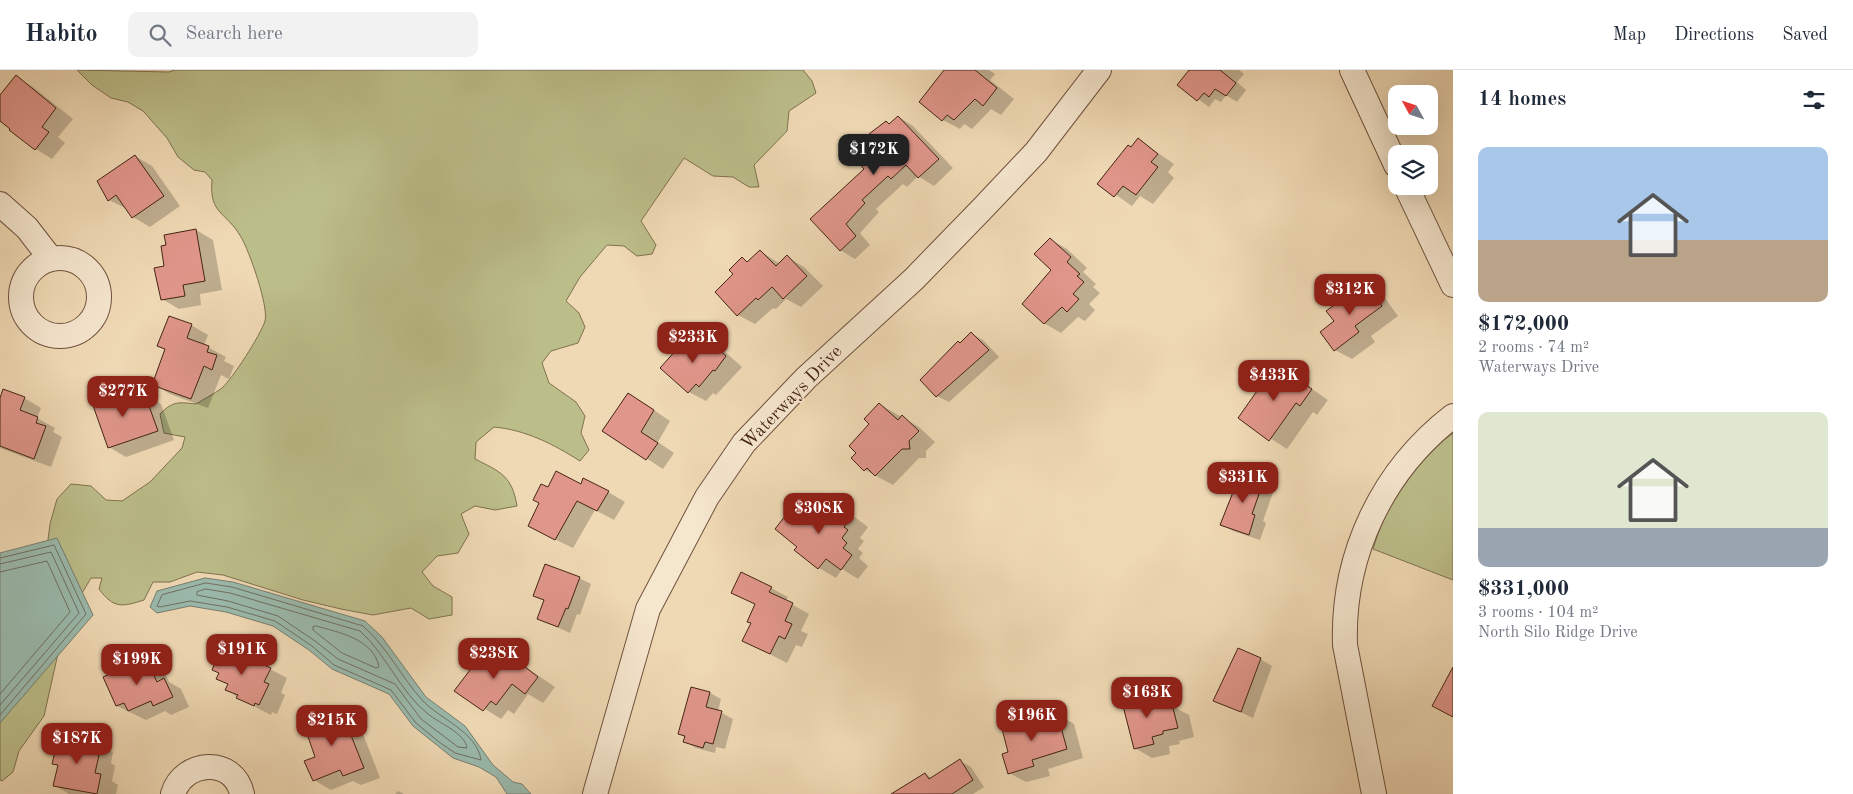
<!DOCTYPE html>
<meta charset="utf-8">
<style>
body{margin:0;font-family:"Old Standard TT",serif;background:#f2f2f3;color:#1f2937;height:100vh;display:flex;flex-direction:column;font-size:19px;white-space:nowrap}
*{box-sizing:border-box;margin:0}
p{font-size:16px;color:#747a83}
.icon{flex:none;width:28px;height:28px;fill:none;stroke:currentColor;stroke-width:2;stroke-linecap:round;stroke-linejoin:round}
.map{position:relative;flex:1;overflow:hidden}
.side{display:flex;flex-direction:column;background:#fff;width:400px}
.side>*{flex:none}
.needle{width:32px;rotate:310deg}
.fabs{position:absolute;left:1388px;top:15px;display:grid;gap:10px}
.fabs a{display:grid;place-items:center;width:50px;height:50px;border-radius:10px;background:#fff;box-shadow:0 5px 20px #0002;font-size:25px}
.price{position:absolute;translate:-50% -42px;padding:0 11px;border-radius:10px;background:#8f2418;color:#fff;font-size:16px;line-height:32px;filter:drop-shadow(0 1px 2px #0008)}
.price::after{content:'';position:absolute;left:50%;top:30px;width:15px;height:11px;margin-left:-8px;background:inherit;clip-path:polygon(0 0,100% 0,50% 100%)}
.price.current{background:#222;color:#fff}
ul{padding:0;list-style:none}
li{display:grid;align-content:center;gap:10px;height:265px;padding:0 25px}
li span{display:grid;place-items:center;height:155px;border-radius:10px;color:#555}
li>.icon{margin-inline-start:auto}
span .icon{width:90px;height:90px;fill:#fffc;stroke-width:1}
li b{font-size:21px}
h2{display:flex;justify-content:space-between;align-items:center;height:60px;padding:0 25px;font-size:21px}
header{display:flex;align-items:center;gap:30px;box-sizing:border-box;height:70px;padding:0 25px;background:#fff;border-bottom:1px solid #e0e1e3}
header strong{font-size:24px}
nav{display:flex;gap:28px;margin-inline-start:auto;font-size:18px}
.search{width:350px;height:45px;background:#f2f2f3;display:flex;align-items:center;gap:12px;box-sizing:border-box;padding:0 18px;border-radius:10px;color:#747a83;font-size:19px}
main{display:flex;flex:1;min-height:0}
.map>svg:first-child{display:block}
.green{fill:#bcbe8a;stroke:#807150}
.water{fill:#9abaad;stroke:#787e70}
.shadow{fill:#0003}
.lines{fill:none;stroke-linecap:round;stroke-linejoin:round}
.shore{stroke:#706f61;stroke-width:1}
.building{fill:#e0968a;stroke:#452415}
.street-casing{stroke:#70513d;stroke-width:26}
.street{stroke:#f5e6ce;stroke-width:24}
.labels{text-anchor:middle;stroke-width:4;stroke-linejoin:round;paint-order:stroke}
.street-label{font-size:18px;fill:#452415;stroke:#f5e6ce}
</style>
<header>
<strong>Habito</strong>
<div class="search"><svg class="icon" aria-label="search" viewBox="0 0 24 24"><circle cx="10" cy="10" r="6"/><path d="M15 15l6 6"/></svg>Search here</div>
<nav><a>Map</a><a>Directions</a><a>Saved</a></nav>
</header>
<main>
<div class="map">
<svg width="1453" height="724" viewBox="0 0 1453 724">
<rect width="100%" height="100%" fill="#efd9b4"/>
<filter id="stains"><feTurbulence type="fractalNoise" baseFrequency=".004" numOctaves="4"/><feColorMatrix values="0 0 0 0 .2 0 0 0 0 .09 0 0 0 0 .02 0 0 0 .5 -.17"/></filter>
<radialGradient id="worn" r=".72"><stop offset=".6" stop-color="#630" stop-opacity="0"/><stop offset="1" stop-color="#630" stop-opacity=".3"/></radialGradient>
<g class="green">
<path d="M 77,0 L 169,2 L 175,0 L 803,0 L 812,11 L 816,23 L 789,41 L 787,61 L 754,95 L 759,117 L 749,117 L 733,107 L 713,106 L 684,88 L 641,151 L 656,175 L 652,184 L 637,186 L 624,176 L 607,175 L 580,207 L 566,231 L 579,243 L 585,257 L 578,273 L 551,281 L 542,293 L 549,313 L 576,332 L 585,346 L 581,363 L 589,380 L 580,391 C 553,374 526,360 494,357 L 476,372 L 475,389 C 501,402 512,406 517,436 L 495,440 L 475,436 L 461,444 L 469,464 L 458,483 L 437,486 L 422,502 L 433,516 L 452,527 L 452,545 L 429,549 L 411,538 L 373,545 L 341,539 L 303,530 L 223,505 L 197,502 L 170,512 L 153,512 L 144,530 C 122,537 114,539 99,519 L 102,508 L 91,508 L 75,535 L 61,570 L 44,646 L 19,681 L 13,702 L 2,711 L 0,710 L 0,591 L 46,485 L 50,454 L 57,429 L 71,414 L 91,416 L 106,430 L 122,431 L 150,412 L 182,378 L 185,367 L 164,363 L 160,344 C 173,331 178,332 196,334 C 204,329 214,324 222,318 C 233,308 260,266 265,251 C 269,237 249,180 241,167 C 226,141 209,145 212,110 L 205,102 L 194,100 L 178,87 L 167,68 L 143,41 L 128,32 L 111,28 L 92,15 Z"/>
<path d="M 1453,363 L 1453,510 L 1373,479 C 1387,432 1414,391 1453,363 Z"/>
</g>
<g class="water">
<polygon points="57,468 93,545 0,653 0,483"/>
<polygon points="205,508 233,512 365,551 382,567 426,627 465,656 493,695 513,712 522,714 531,724 507,724 496,707 479,697 453,688 413,656 389,624 332,599 309,580 273,556 226,542 190,536 157,543 150,537 157,521"/>
</g>
<g class="shadow">
<polygon points="946,0 989,0 995,4 990,10 1014,29 1001,45 991,39 972,59 964,54 960,59 943,50"/>
<polygon points="1191,0 1239,0 1244,4 1237,12 1246,20 1237,32 1226,25 1221,32 1215,29 1209,37 1179,15"/>
<polygon points="16,7 33,17 73,49 58,67 65,73 52,89 36,79 0,49 0,28"/>
<polygon points="899,47 913,56 953,98 934,116 918,106 907,117 903,114 876,139 879,142 860,163 870,175 855,189 840,180 812,149 866,99 868,82 886,52 891,55"/>
<polygon points="1139,70 1174,94 1168,102 1174,108 1153,134 1140,126 1132,136 1099,113"/>
<polygon points="135,86 152,96 180,136 150,157 133,147 127,139 109,130"/>
<polygon points="196,160 213,170 222,220 200,224 201,235 179,239 162,229 166,197"/>
<polygon points="1050,169 1067,179 1087,198 1083,202 1096,214 1093,217 1100,223 1089,234 1095,240 1085,251 1078,247 1061,263 1044,253 1053,199"/>
<polygon points="760,181 780,194 787,187 804,197 823,216 801,237 786,229 776,239 773,238 755,254 738,245 735,204 742,189 748,192"/>
<polygon points="1365,215 1382,224 1398,246 1371,266 1375,272 1352,289 1335,280 1335,252"/>
<polygon points="191,255 208,265 204,275 226,287 224,291 234,296 229,309 221,305 208,338 170,324 153,314 166,279"/>
<polygon points="972,264 983,270 999,287 949,332 937,326 922,310"/>
<polygon points="686,270 701,279 707,271 724,281 742,297 716,325 713,323 706,331 689,322"/>
<polygon points="1277,295 1328,330 1317,345 1313,342 1287,379 1239,348"/>
<polygon points="112,321 128,330 144,324 161,334 174,370 126,387 109,377"/>
<polygon points="24,328 41,338 37,348 55,358 53,362 62,367 51,397 0,378 0,331"/>
<polygon points="645,334 670,351 658,372 674,383 663,399 604,361"/>
<polygon points="879,334 919,357 935,372 926,381 926,388 919,388 893,415 865,400 858,383"/>
<polygon points="1264,411 1275,417 1263,451 1266,453 1260,470 1233,461 1222,455"/>
<polygon points="581,415 608,422 625,432 614,450 595,440 573,478 546,465 541,433 548,419"/>
<polygon points="827,429 844,439 868,457 860,468 864,471 858,479 863,483 859,488 868,496 858,509 842,499 836,508 819,498 799,477 789,442 806,452"/>
<polygon points="579,508 591,514 580,545 577,544 570,563 539,549 545,531 535,526"/>
<polygon points="771,518 788,527 786,531 809,544 801,561 808,564 802,577 796,575 787,593 744,571 752,553 756,535 733,522"/>
<polygon points="511,587 555,617 543,633 528,624 514,644 508,640 501,649 455,620 507,593"/>
<polygon points="146,589 163,599 169,612 181,619 189,637 171,645 165,641 146,650 117,636"/>
<polygon points="1260,589 1272,596 1253,648 1215,630"/>
<polygon points="270,599 287,608 281,623 285,625 277,644 272,642 271,645 238,628 227,619 229,615 218,609 220,603"/>
<polygon points="1147,622 1164,632 1165,637 1172,636 1189,645 1194,667 1179,671 1180,674 1169,676 1170,684 1152,688 1135,678"/>
<polygon points="710,623 721,629 718,641 733,649 725,679 716,677 715,683 696,678 685,672 686,668 679,664"/>
<polygon points="328,641 333,644 341,641 358,651 380,708 361,715 353,711 331,720 314,710 316,655"/>
<polygon points="1057,644 1074,654 1083,688 1048,699 1050,706 1026,712 1009,703 1010,683"/>
<polygon points="96,672 113,682 111,693 115,696 112,711 118,715 116,724 69,724 55,716 59,696 54,694 62,680"/>
<polygon points="960,691 971,697 984,717 973,724 914,724 925,704 932,708"/>
<polygon points="398,721 404,724 395,724"/>
</g>
<g class="lines">
<g class="shore">
<polyline points="0,488 54,475 86,544 0,645"/>
<polyline points="0,494 51,482 79,543 0,635"/>
<polyline points="0,502 47,491 70,542 0,624"/>
<path d="M 206,513 L 232,517 L 363,556 C 388,578 401,607 423,631 C 440,649 477,662 481,690 L 455,683 L 439,672 L 416,653 L 391,620 L 334,595 L 312,576 L 275,551 L 227,537 L 190,531 L 160,537 L 157,536 L 162,525 Z"/>
<path d="M 206,519 L 230,523 L 360,561 C 387,585 400,622 428,644 C 439,653 465,663 467,678 L 458,677 L 421,649 L 395,614 L 338,589 L 315,571 L 278,546 L 228,531 L 197,525 L 197,522 Z"/>
<path d="M 316,556 C 338,562 374,569 379,597 L 376,598 L 342,583 L 313,560 L 313,557 Z"/>
</g>
</g>
<g class="building">
<polygon points="944,0 975,0 997,18 983,36 975,29 954,50 947,45 942,51 919,32"/>
<polygon points="1189,0 1220,0 1236,13 1226,26 1215,19 1209,27 1204,23 1197,31 1177,15"/>
<polygon points="16,5 56,38 42,57 49,62 35,80 9,60 10,59 0,51 0,25"/>
<polygon points="898,46 939,89 918,108 906,95 891,109 888,106 862,130 865,133 846,154 856,166 840,181 810,149 864,99 857,91 867,82 863,78 868,74 869,64 886,51 889,54"/>
<polygon points="1138,68 1158,84 1151,92 1158,97 1136,125 1123,116 1114,127 1097,114 1128,75 1131,77"/>
<polygon points="135,85 164,126 132,148 116,125 108,131 97,111"/>
<polygon points="196,159 205,211 183,215 185,226 161,230 154,198 164,196 161,176 166,175 164,165"/>
<polygon points="1050,168 1071,187 1067,192 1080,204 1077,206 1084,212 1073,224 1079,229 1067,242 1062,237 1044,254 1022,234 1051,200 1034,184"/>
<polygon points="760,180 776,196 787,185 807,206 783,229 772,217 758,230 756,228 737,246 715,222 733,204 729,200 742,187 747,192"/>
<polygon points="1365,213 1382,236 1355,256 1359,262 1334,281 1320,262 1334,251 1326,241"/>
<polygon points="169,246 192,254 187,268 209,276 207,282 217,285 212,300 204,296 191,329 152,315 165,279 157,276"/>
<polygon points="971,262 989,280 936,327 920,310 958,271 960,273"/>
<polygon points="686,269 698,279 707,270 726,286 715,301 713,300 699,317 696,314 688,323 660,298"/>
<polygon points="1276,294 1312,319 1300,336 1296,333 1269,371 1238,348"/>
<polygon points="3,319 25,327 20,340 38,347 36,353 46,356 34,389 0,376 0,328"/>
<polygon points="112,319 117,332 144,322 158,361 108,378 90,327"/>
<polygon points="628,323 654,340 641,362 658,373 646,390 602,361"/>
<polygon points="879,333 898,350 902,345 919,361 909,371 910,379 902,379 875,406 867,398 864,401 851,388 856,383 849,376 869,354 864,349"/>
<polygon points="556,401 581,414 583,408 609,421 597,441 577,431 555,470 528,456 539,433 533,430 541,414 548,417"/>
<polygon points="1241,402 1264,410 1252,444 1255,445 1249,465 1220,455"/>
<polygon points="827,427 852,447 844,457 848,460 842,468 847,473 843,478 852,485 841,500 826,489 818,499 794,480 797,477 775,459 789,441 804,452 816,436 819,438"/>
<polygon points="545,494 580,507 568,539 566,538 558,557 537,549 544,530 533,526"/>
<polygon points="741,502 772,517 769,522 793,533 785,551 792,554 785,569 779,566 770,584 742,571 751,553 747,552 755,534 731,523"/>
<polygon points="222,576 271,598 264,612 269,614 259,635 255,633 254,636 236,628 238,625 225,620 228,614 216,609 219,603 212,600"/>
<polygon points="1238,578 1261,588 1241,642 1213,631"/>
<polygon points="486,579 506,592 511,586 538,607 525,624 512,614 496,635 491,631 483,641 454,621"/>
<polygon points="146,588 157,612 164,608 173,627 153,636 151,631 128,641 124,633 116,636 103,607"/>
<polygon points="1453,597 1453,647 1432,636"/>
<polygon points="691,617 710,622 706,637 722,641 713,674 705,672 703,678 683,672 685,666 678,664"/>
<polygon points="1147,621 1152,639 1172,634 1178,658 1163,661 1163,664 1152,667 1154,674 1134,679 1121,628"/>
<polygon points="328,640 330,644 341,640 364,698 343,706 340,700 313,711 304,691 315,687 305,658 314,654 311,647"/>
<polygon points="1057,643 1067,679 1032,690 1034,696 1008,704 1002,684 1008,682 1002,659"/>
<polygon points="63,665 97,671 94,684 99,685 95,703 101,704 97,724 53,716 58,695 52,694 56,677 61,678"/>
<polygon points="960,689 973,710 952,724 891,724 925,703 929,709"/>
</g>
<g class="lines">
<g class="street-casing">
<g id="street">
<polyline points="1352,0 1396,95"/>
<polyline points="1406,116 1453,215"/>
<polyline points="0,134 27,158 51,189"/>
<circle cx="60" cy="227" r="39"/>
<path d="M 173,724 C 183,690 234,686 242,724"/>
<polyline points="595,724 648,539 707,427 744,373 806,308 914,209 982,139 1036,82 1099,0"/>
<path d="M 1374,724 L 1345,575 C 1342,485 1382,401 1453,346"/>
</g>
</g>
<use href="#street" class="street"/>
</g>
<g class="labels">
<g class="street-label">
<text transform="translate(791 327) rotate(-46)" y="6">Waterways Drive</text>
</g>
</g>
<rect width="100%" height="100%" filter="url(#stains)"/>
<rect width="100%" height="100%" fill="url(#worn)"/>
</svg>
<div class="fabs">
<a><svg class="needle" viewBox="-14 -14 28 28"><path d="M0-13l5 13h-10z" fill="#e53935"/><path d="M0 13l5-13h-10z" fill="#747a83"/></svg></a>
<a><svg class="icon" aria-label="layers" viewBox="0 0 24 24"><path d="M12 4l9 5-9 5-9-5zM3 14l9 5 9-5"/></svg></a>
</div>
<b class="price current" style="left:874px;top:106px">$172K</b>
<b class="price" style="left:1350px;top:246px">$312K</b>
<b class="price" style="left:693px;top:294px">$233K</b>
<b class="price" style="left:1274px;top:332px">$433K</b>
<b class="price" style="left:123px;top:348px">$277K</b>
<b class="price" style="left:1243px;top:434px">$331K</b>
<b class="price" style="left:819px;top:465px">$308K</b>
<b class="price" style="left:242px;top:606px">$191K</b>
<b class="price" style="left:494px;top:610px">$238K</b>
<b class="price" style="left:137px;top:616px">$199K</b>
<b class="price" style="left:1147px;top:649px">$163K</b>
<b class="price" style="left:1032px;top:672px">$196K</b>
<b class="price" style="left:332px;top:677px">$215K</b>
<b class="price" style="left:77px;top:695px">$187K</b>
</div>
<section class="side">
<h2>14 homes<svg class="icon" aria-label="filters" viewBox="0 0 24 24"><path d="M4 7h16M4 17h16"/><circle cx="9" cy="7" r="2"/><circle cx="15" cy="17" r="2"/></svg></h2>
<ul>
<li><span style="background:linear-gradient(#a9c7e8 60%,#b9a48a 0)"><svg class="icon" aria-label="home" viewBox="0 0 24 24"><path d="M3 11l9-7 9 7M6 9v11h12V9"/></svg></span><div><b>$172,000</b><p>2 rooms · 74 m²</p><p>Waterways Drive</p></div></li>
<li><span style="background:linear-gradient(#dfe7d0 75%,#9aa5b1 0)"><svg class="icon" aria-label="home" viewBox="0 0 24 24"><path d="M3 11l9-7 9 7M6 9v11h12V9"/></svg></span><div><b>$331,000</b><p>3 rooms · 104 m²</p><p>North Silo Ridge Drive</p></div></li>
</ul>
</section>
</main>
